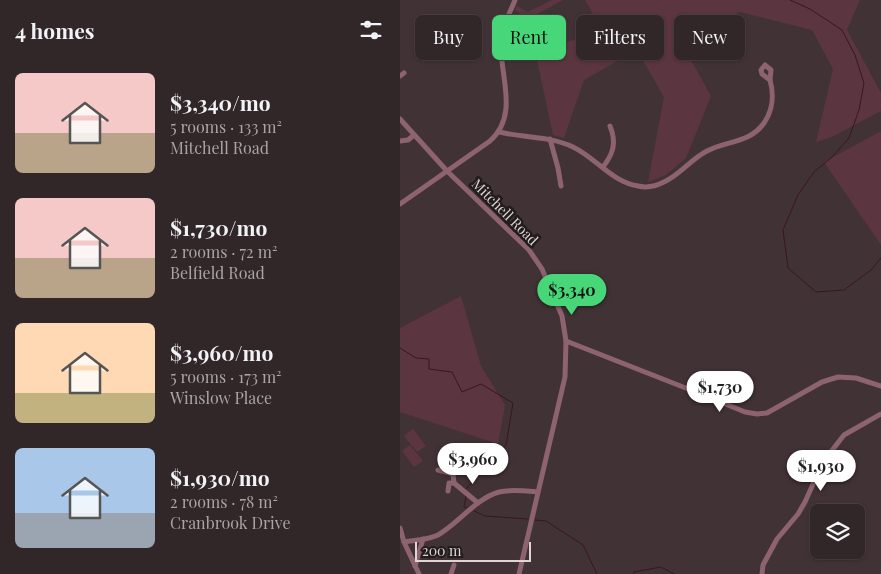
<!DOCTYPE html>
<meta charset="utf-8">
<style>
body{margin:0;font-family:"Playfair Display",serif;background:#392e30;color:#f1f3f6;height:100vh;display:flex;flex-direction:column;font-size:19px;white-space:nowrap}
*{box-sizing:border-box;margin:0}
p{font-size:16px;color:#a8a5a8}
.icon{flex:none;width:28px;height:28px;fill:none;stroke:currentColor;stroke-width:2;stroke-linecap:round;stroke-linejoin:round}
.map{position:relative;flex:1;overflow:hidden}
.details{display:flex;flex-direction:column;background:#312628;width:400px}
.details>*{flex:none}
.hud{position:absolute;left:15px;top:15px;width:390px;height:45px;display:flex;gap:10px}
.fabs{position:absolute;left:410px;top:504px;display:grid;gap:10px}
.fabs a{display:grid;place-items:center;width:55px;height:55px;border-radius:8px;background:#312628;box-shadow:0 1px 4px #0004,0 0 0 1px #4c4345;font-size:25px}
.scale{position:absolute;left:15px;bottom:12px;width:116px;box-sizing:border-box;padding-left:5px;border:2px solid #dfd5d7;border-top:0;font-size:14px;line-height:18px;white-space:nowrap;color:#dfd5d7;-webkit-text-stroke:4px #231c1e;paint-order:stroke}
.price{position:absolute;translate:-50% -42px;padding:0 11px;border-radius:18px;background:#fff;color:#222;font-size:16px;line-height:32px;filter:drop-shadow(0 1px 2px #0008)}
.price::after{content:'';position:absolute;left:50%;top:30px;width:15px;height:11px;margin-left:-8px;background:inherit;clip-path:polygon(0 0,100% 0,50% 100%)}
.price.current{background:#47d779;color:#111}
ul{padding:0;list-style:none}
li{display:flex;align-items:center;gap:15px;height:125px;padding:0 15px}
li span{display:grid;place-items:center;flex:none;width:140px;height:100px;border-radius:8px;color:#555}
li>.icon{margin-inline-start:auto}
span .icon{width:60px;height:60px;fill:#fffc;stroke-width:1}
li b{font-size:21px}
h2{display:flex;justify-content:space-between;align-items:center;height:60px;padding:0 15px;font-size:21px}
.pill{padding:0 18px;border-radius:8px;background:#312628;box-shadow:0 1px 4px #0004,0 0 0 1px #4c4345;font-size:18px;line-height:45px}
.pill.current{background:#47d779;color:#111}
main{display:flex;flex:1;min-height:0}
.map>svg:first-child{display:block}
.green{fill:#5b3540}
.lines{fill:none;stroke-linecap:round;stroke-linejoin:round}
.stream{stroke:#3b1522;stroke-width:1}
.minor{stroke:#8c636e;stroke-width:5}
.labels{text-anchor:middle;stroke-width:5;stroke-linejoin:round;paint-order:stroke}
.street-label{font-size:14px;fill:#dfd5d7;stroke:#231c1e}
</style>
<main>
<section class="details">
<h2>4 homes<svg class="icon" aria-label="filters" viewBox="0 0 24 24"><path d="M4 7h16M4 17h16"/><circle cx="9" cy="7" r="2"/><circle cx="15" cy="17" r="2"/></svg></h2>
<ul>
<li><span style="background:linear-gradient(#f6c9c9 60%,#b9a48a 0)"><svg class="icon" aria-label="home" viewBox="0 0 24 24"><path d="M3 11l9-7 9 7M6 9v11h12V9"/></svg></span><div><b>$3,340/mo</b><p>5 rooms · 133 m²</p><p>Mitchell Road</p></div></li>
<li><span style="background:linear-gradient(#f6c9c9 60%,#b9a48a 0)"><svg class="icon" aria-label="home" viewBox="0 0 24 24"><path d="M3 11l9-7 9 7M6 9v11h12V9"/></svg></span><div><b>$1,730/mo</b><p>2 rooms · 72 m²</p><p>Belfield Road</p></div></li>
<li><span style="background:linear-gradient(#ffd9b3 70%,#c2b280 0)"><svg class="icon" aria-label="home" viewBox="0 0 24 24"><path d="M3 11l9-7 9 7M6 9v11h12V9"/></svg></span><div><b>$3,960/mo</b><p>5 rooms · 173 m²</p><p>Winslow Place</p></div></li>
<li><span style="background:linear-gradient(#a9c7e8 65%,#9aa5b1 0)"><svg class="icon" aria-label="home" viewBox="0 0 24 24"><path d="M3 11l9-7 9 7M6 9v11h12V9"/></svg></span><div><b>$1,930/mo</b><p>2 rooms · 78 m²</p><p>Cranbrook Drive</p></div></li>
</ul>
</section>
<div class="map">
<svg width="481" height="574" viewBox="0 0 481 574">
<rect width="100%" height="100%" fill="#413236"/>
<g class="green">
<polygon points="152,0 163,0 128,19 115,10 117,6 128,12"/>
<polygon points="185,0 460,0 447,30 481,93 481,111 432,137 416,142 433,69 412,30 340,12 282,44 311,96 286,158 266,175 248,182 264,97 237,50 184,80 164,138 153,135 135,51 174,40 193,14"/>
<polygon points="481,131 481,245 424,162"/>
<polygon points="61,296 81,366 105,405 98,444 0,412 0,328"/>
<polygon points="13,429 26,446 17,452 4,436"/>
<polygon points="10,445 23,461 14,467 2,451"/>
</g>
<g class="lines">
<g class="stream">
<polyline points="390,0 410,9 442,30 455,55 464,83 459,110 449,138 431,158 414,172 398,195 383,230 388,268 416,292 444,290 471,270 481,258"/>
<polyline points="0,348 16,358 29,359 29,369 52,372 62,392 81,384 113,403 106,445 66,489"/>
<polyline points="66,496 64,507 67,508"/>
<polyline points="74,511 85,516 128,519"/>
<polyline points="135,520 146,521 183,545 197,574"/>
<polyline points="234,574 234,572 261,567 274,574"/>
</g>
<g class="minor">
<polygon points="365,65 371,70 370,80 362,74 361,70"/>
<polyline points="0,76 4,73"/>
<polyline points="0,119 47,171 129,250 142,269 162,316 166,341 165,377 119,574"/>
<path d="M 99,132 C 124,138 150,136 173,147 C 196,158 212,182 238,186 C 246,188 256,186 264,182 C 280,175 291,159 307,151 C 326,141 350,143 364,123 C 373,110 374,94 370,80"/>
<polyline points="150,139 158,168 161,186"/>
<polyline points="0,141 8,140 14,135"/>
<path d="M 203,167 C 213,154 217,143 210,126"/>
<path d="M 0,204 L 90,141 C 120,114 99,75 101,41 C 102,26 110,13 115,0"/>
<polyline points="166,341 301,394 345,412 357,414 367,413 422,382 438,377 456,378 481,386"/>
<polyline points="68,465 60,465 53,474 54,483 78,503"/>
<polyline points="38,470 53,474"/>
<polyline points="48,491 49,483 54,483"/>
<polyline points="0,528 4,542 19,574"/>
<path d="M 4,542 C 15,540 28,540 38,535 C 59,523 75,499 99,492 C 111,489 126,491 138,492"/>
<polyline points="15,566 23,539"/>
<polyline points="51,574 54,565"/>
<polyline points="362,574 363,565 377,539 398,514 405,502 423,462 444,435 481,414"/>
</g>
</g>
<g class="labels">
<g class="street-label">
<text transform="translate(105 212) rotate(45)" y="5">Mitchell Road</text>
</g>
</g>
</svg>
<div class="fabs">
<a><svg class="icon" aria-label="layers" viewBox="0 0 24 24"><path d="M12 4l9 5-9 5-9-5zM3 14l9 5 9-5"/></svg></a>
</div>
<div class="scale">200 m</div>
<b class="price current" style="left:172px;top:316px">$3,340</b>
<b class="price" style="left:320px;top:413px">$1,730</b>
<b class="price" style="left:73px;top:485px">$3,960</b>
<b class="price" style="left:421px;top:492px">$1,930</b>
<div class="hud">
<a class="pill">Buy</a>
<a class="pill current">Rent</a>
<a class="pill">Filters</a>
<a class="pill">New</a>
</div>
</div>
</main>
